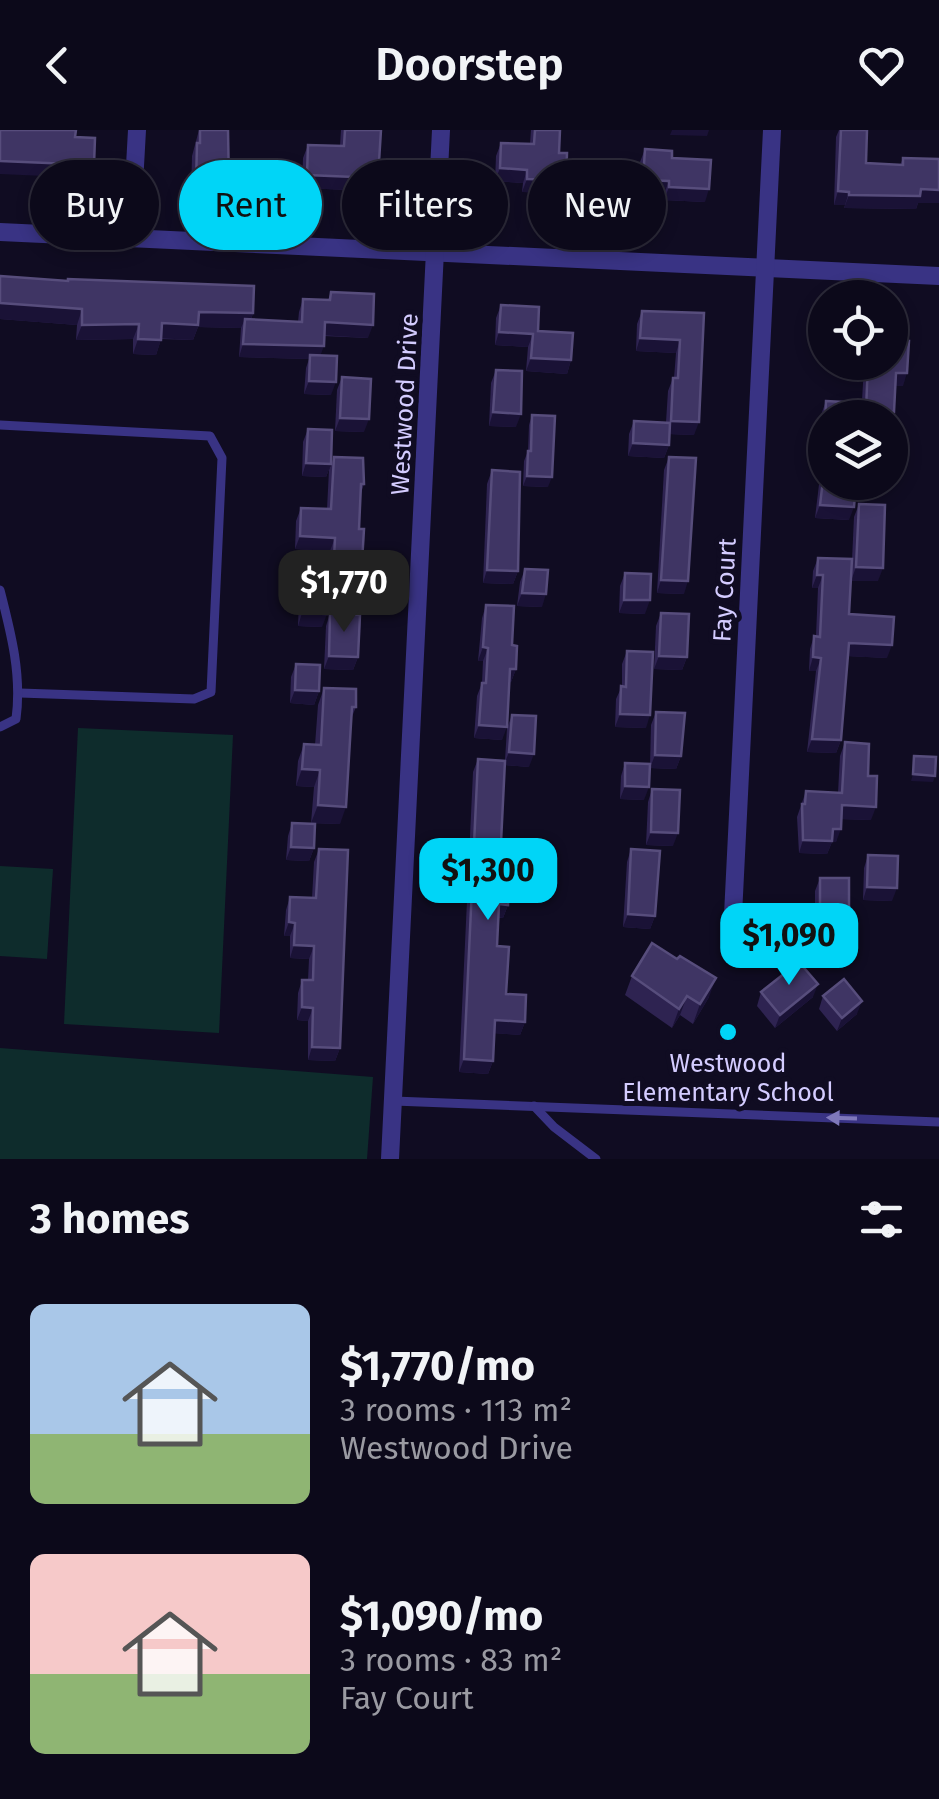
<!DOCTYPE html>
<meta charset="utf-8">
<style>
body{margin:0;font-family:"Fira Sans",sans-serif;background:#1a1727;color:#f1f3f6;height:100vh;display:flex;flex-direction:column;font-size:38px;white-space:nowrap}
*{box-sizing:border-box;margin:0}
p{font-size:32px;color:#9a9aa2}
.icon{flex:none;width:55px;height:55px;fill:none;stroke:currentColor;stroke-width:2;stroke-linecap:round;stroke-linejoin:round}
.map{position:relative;height:1029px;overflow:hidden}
.side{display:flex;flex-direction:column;background:#0c091a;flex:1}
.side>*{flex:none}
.guide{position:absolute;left:30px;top:30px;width:880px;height:90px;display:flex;gap:20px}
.buttons{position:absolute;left:808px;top:150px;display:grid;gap:20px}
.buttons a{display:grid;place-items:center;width:100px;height:100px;border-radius:50%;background:#0c091a;box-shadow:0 5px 15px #0003,0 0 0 2px #2c2a39;font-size:50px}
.price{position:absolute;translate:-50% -85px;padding:0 22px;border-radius:20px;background:#00d5f7;color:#111;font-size:32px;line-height:65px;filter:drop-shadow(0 2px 5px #0008)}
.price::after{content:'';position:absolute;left:50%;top:60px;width:30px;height:22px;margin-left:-15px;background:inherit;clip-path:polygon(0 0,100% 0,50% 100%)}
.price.current{background:#222;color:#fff}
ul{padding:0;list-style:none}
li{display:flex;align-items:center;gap:30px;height:250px;padding:0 30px}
li span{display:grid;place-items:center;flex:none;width:280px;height:200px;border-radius:15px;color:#555}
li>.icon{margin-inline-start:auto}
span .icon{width:120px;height:120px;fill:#fffc;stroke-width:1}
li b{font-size:42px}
h2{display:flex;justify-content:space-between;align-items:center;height:120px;padding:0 30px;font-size:42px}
.pill{padding:0 35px;border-radius:45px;background:#0c091a;box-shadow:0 5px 15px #0003,0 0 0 2px #2c2a39;font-size:35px;line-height:90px}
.pill.current{background:#00d5f7;color:#111}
header{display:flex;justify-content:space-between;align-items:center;height:130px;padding:0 30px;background:#0c091a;font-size:45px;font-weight:600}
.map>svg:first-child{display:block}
.green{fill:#0e2c2c}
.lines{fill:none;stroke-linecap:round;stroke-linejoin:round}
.service{stroke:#393384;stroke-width:9}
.minor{stroke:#393384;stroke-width:18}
.wall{fill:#2e2351}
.shaded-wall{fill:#1a1236}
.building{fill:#3f3564;stroke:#574d7c;stroke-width:2.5}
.oneway{fill:#7f78bb}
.poi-dot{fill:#00d5f7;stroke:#100c22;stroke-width:4}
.labels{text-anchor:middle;stroke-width:10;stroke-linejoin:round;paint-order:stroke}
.street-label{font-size:25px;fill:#d4ccff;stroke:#100c22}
.poi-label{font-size:25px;fill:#d4ccff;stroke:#100c22}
</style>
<header><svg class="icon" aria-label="back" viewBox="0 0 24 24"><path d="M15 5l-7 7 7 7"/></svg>Doorstep<svg class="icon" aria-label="heart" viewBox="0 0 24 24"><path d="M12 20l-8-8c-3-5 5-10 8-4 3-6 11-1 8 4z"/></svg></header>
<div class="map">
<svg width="939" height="1029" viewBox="0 0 939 1029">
<rect width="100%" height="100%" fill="#100c22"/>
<g class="green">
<polygon points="78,598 233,605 219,903 64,894"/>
<polygon points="0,736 53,739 47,829 0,826"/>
<polygon points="0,918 373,947 367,1029 0,1029"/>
</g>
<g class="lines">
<g class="service">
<polyline points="0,295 210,306 222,328 211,562 194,569 20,563"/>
<path d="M 0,460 C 11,503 22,545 16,589 L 0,597"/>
<polyline points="394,971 939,992"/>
<polyline points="534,976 554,997 596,1029"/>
</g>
<g class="minor">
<polyline points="0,102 939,146"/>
<polyline points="131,108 137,0"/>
<polyline points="733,785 772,0"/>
<polyline points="390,1029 441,0"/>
</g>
</g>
<g class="wall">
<polygon points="199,0 228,0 229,55 224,68 191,67 192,26"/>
<polygon points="341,0 381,0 374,61 302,58 303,28 308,15 340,16"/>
<polygon points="531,0 560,0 559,23 566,50 561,63 522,62 523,53 495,51 496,26 501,13 530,14"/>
<polygon points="839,0 867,0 866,33 900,35 903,28 918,73 916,79 844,78 845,75 834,75 836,7"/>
<polygon points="645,19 672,28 705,72 664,70 664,64 638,63 640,32"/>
<polygon points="0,146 253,183 251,190 298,192 299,182 303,169 328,170 331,162 368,208 324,206 320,225 331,265 304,264 306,238 309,229 239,227 241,198 198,197 193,210 161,209 156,225 133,224 133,209 76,210 77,195 0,189"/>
<polygon points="501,175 538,201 571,230 567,244 526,241 528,217 495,215 496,188"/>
<polygon points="642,181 704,183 694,305 670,304 669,315 664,328 628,326 629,304 634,291 666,292 668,261 673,248 674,248 676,223 636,221 637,194"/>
<polygon points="825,206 825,232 890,232 903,256 896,256 894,282 890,294 890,288 861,288 864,236 824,234"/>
<polygon points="496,240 516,297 489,296 491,253"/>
<polygon points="342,247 364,302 335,301 337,260"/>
<polygon points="826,271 825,305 820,305 821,285"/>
<polygon points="532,285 548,357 523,356 524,331 528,321 529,295"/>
<polygon points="308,299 331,334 326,347 302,346 303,312"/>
<polygon points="334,327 364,354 360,366 356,462 328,461 330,421 295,419 296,391 301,378 327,379 329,340"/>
<polygon points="669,327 684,464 657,463 664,340"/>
<polygon points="825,333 849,390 815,388 820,346"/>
<polygon points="492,340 518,441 513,454 483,453 487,354"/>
<polygon points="859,374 878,451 851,451 854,387"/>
<polygon points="818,428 849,484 887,528 848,526 841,610 836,623 807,622 816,541 809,541 810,519 814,506 816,506 818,458 812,458 813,441"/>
<polygon points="525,439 542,477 517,476 520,452"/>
<polygon points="625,443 645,484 619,483 620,456"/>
<polygon points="304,456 322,497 298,496 299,469"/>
<polygon points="486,475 512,515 516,539 511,552 510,552 502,610 474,608 477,566 482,553 483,531 478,531 482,488"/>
<polygon points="330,483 358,527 353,540 324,539 326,496"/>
<polygon points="661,483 687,527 682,540 654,539 656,496"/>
<polygon points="627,521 646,598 615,597 616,569 622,556 622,534"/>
<polygon points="296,534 319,561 314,575 290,573 291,547"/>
<polygon points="324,558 356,577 351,589 340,694 311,693 314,657 296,656 298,631 304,614 315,615 318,575"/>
<polygon points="656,582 681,626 676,639 650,638 651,595"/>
<polygon points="512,585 529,637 505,635 499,753 508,775 503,788 498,788 497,816 506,864 525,892 520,905 494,903 493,931 488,944 459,942 473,642 478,629 505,630 507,598"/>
<polygon points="845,612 868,646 871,690 841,689 836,712 832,712 827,724 799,723 797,687 806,661 838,663 840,626"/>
<polygon points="625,633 644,670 620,669 621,646"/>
<polygon points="652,659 673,716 646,715 648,672"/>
<polygon points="292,693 314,718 309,731 286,730 288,706"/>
<polygon points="319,719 340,918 335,931 308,930 308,891 297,890 298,863 302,850 308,850 309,829 290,828 290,806 284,806 286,780 290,767 312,768 314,732"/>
<polygon points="631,719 655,786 650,799 623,797 627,732"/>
<polygon points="868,725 892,771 863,770 864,738"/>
<polygon points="820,748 849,788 844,801 815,801 815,761"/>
<polygon points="632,846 709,867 693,894 680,885 672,898 625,865"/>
<polygon points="761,862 813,867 775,898 757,876"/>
<polygon points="823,866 857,884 837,901 819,879"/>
</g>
<g class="shaded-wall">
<polygon points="672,0 709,0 707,6 670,5"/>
<polygon points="0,31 94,35 89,48 0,44"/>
<polygon points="500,38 527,40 523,53 495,51"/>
<polygon points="307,45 378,48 374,61 302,58"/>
<polygon points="527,49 566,50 561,63 522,62"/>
<polygon points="643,50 669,51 664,64 638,63"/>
<polygon points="196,54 229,55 224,68 191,67"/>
<polygon points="669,57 709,59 705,72 664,70"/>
<polygon points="921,59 939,60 939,73 918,73 916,79 844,78 849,65"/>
<polygon points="838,61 849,62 845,75 834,75"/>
<polygon points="0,173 82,179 77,195 0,189"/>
<polygon points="199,182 253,183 248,199 245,189 241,198 198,197 193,210 156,208 162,193"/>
<polygon points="325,192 373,195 368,208 320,205"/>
<polygon points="139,194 133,209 76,210 82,195"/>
<polygon points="499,202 533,204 528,217 495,215"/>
<polygon points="640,208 680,210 676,223 636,221"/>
<polygon points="138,209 161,210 156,225 133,224"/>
<polygon points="243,214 324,216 319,229 310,225 309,229 239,227"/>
<polygon points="531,228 571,230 567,244 526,241"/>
<polygon points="825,230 825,232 866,232 864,236 824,234"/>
<polygon points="896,243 907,243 903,256 892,256"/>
<polygon points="309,251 336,252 331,265 304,264"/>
<polygon points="866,280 894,282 890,294 890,288 863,288"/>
<polygon points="493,282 521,284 516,297 489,296"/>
<polygon points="340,288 369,289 364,302 335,301"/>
<polygon points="671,291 699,292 694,305 666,304"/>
<polygon points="825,292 825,305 820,305"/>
<polygon points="633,313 669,315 664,328 628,326"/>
<polygon points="306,333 331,334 326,347 302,346"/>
<polygon points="527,346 552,347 548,357 523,356"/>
<polygon points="820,375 854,377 849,390 815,388"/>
<polygon points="300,406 335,408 330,421 295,419"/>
<polygon points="856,437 883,438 878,451 851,451"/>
<polygon points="487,440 518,441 513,454 483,453"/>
<polygon points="817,445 823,445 818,458 812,458"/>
<polygon points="333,448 361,449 356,462 328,461"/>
<polygon points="661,450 688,451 684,464 657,463"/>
<polygon points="522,463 546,464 542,477 517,476"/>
<polygon points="624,470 650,470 645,484 619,483"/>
<polygon points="302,483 327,484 322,497 298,496"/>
<polygon points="849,513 892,515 887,528 844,526"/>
<polygon points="483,517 488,518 483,531 478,531"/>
<polygon points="329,526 358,527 353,540 324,539"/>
<polygon points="659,526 687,527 682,540 654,539"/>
<polygon points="813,527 821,528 816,541 809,541"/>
<polygon points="510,539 516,539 511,552 506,552"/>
<polygon points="295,560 319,561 314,575 290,573"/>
<polygon points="620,584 650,585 646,598 615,597"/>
<polygon points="479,595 507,597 502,610 474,608"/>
<polygon points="812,609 841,610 836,623 807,622"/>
<polygon points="509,622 534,624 529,637 504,635"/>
<polygon points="655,625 681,626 676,639 650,638"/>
<polygon points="302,639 320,640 314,657 296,656"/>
<polygon points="913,644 935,646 933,652 911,651"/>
<polygon points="625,656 649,657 644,670 620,669"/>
<polygon points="318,675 346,677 340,694 311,693"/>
<polygon points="842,675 876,677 871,690 837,689"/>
<polygon points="833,699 841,699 836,712 832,712 827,724 799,723 803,710"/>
<polygon points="651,702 678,703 673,716 646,715"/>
<polygon points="291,717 314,718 309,731 286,730"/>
<polygon points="867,757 897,758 892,771 863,770"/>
<polygon points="499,774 508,775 503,788 494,787"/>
<polygon points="628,784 655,786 650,799 623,797"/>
<polygon points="820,788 849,788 844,801 815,801"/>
<polygon points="289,792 295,793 290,806 284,806"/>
<polygon points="294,815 314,816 309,829 290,828"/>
<polygon points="716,848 709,867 693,894 700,874"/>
<polygon points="818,854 813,867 775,898 780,885"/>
<polygon points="687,866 680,885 672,898 679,879"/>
<polygon points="862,871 857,884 837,901 842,888"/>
<polygon points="302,877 313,878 308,891 297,890"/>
<polygon points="495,890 525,892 520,905 490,903"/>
<polygon points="312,917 340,918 335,931 308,930"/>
<polygon points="464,929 493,931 488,944 459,942"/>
</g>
<g class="building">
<polygon points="0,0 76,0 75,7 95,8 94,35 0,31"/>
<polygon points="200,0 228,0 229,55 196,54 197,13 200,13"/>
<polygon points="345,0 381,0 378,48 307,45 308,15 344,16"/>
<polygon points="535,0 560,0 559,23 567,23 566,50 527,49 527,40 500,38 501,13 534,14"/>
<polygon points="841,0 867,0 866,33 903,35 903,28 939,29 939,60 921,59 920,66 849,65 849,62 838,61"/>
<polygon points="645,19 672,21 672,28 711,30 709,59 669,57 669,51 643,50"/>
<polygon points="0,146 68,151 68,149 254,156 253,183 199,182 198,195 162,193 161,210 138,209 139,194 82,195 82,179 0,173"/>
<polygon points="331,162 374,164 373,195 325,192 324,216 243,214 245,189 302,192 303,169 330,170"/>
<polygon points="501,175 539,177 538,201 573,203 571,230 531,228 533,204 499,202"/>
<polygon points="642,181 704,183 699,292 671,291 673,248 678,248 680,210 640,208"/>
<polygon points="890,210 909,211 907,243 896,243 894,282 866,280 868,232 890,232"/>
<polygon points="310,225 337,226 336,252 309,251"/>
<polygon points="496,240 522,241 521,284 493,282"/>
<polygon points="342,247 371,249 369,289 340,288"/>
<polygon points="826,271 861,273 860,288 825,288 825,292"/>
<polygon points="532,285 555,286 552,347 527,346 528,321 531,321"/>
<polygon points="634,291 670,293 669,315 633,313"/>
<polygon points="308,299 332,300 331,334 306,333"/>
<polygon points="334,327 363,328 364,354 361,354 359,399 364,399 361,449 333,448 335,408 300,406 301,378 331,379"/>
<polygon points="669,327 696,328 688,451 661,450"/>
<polygon points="825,333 825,352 856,352 854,377 820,375"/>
<polygon points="492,340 520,342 518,441 487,440"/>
<polygon points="859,374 885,375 883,438 856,437"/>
<polygon points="818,428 852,429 849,484 894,487 892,515 849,513 841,610 812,609 821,528 813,527 814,506 820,507 823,445 817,445"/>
<polygon points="525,439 548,440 546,464 522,463"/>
<polygon points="625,443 651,444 650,470 624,470"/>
<polygon points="304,456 328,457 327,484 302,483"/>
<polygon points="486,475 514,476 512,515 517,516 516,539 510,539 507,597 479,595 482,553 486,553 488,518 483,517"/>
<polygon points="330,483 360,485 358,527 329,526"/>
<polygon points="661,483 689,484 687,527 659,526"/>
<polygon points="627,521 653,522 650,585 620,584 621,556 626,557"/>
<polygon points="296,534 320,535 319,561 295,560"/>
<polygon points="324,558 356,559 356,577 352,577 346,677 318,675 320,640 302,639 304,614 321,615"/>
<polygon points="656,582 685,583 681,626 655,625"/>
<polygon points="512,585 536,586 534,624 509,622"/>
<polygon points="845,612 869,614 868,646 877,646 876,677 842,675 841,699 833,699 832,711 803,710 802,674 805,674 806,661 842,663"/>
<polygon points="914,626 936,627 935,646 913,644"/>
<polygon points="478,629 505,631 499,753 509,753 508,775 499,774 497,816 509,817 506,864 526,865 525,892 495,890 493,931 464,929"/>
<polygon points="625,633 650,634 649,657 625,656"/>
<polygon points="652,659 680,660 678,703 651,702"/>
<polygon points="292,693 315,694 314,718 291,717"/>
<polygon points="319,719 348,720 340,918 312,917 313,878 302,877 302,850 313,850 314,816 294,815 295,793 289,792 290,767 316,768"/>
<polygon points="631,719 660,721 655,786 628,784"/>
<polygon points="868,725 898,726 897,758 867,757"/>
<rect x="820" y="748" width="29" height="40"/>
<polygon points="652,813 677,829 680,826 716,848 700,874 687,866 679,879 632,846"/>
<polygon points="799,832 818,854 780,885 761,862"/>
<polygon points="844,849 862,871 842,888 823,866"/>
</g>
<defs><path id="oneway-solid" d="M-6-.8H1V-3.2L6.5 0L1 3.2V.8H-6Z" transform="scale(2.5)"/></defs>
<use class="oneway" href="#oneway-solid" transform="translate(842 988) rotate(-178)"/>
<circle class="poi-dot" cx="728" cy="902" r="10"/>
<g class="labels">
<g class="street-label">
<text transform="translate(404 274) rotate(-87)" y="9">Westwood Drive</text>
<text transform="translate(724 460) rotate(-87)" y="9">Fay Court</text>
</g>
<g class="poi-label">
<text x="728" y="942">Westwood<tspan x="728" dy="29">Elementary School</tspan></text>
</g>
</g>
</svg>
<div class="buttons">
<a><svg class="icon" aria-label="locate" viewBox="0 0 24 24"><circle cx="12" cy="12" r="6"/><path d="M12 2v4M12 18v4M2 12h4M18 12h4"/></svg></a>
<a><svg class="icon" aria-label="layers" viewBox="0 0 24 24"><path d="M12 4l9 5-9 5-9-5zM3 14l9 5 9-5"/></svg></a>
</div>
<b class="price current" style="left:344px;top:505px">$1,770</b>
<b class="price" style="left:488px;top:793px">$1,300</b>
<b class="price" style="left:789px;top:858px">$1,090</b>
<div class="guide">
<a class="pill">Buy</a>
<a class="pill current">Rent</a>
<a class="pill">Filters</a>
<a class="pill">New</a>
</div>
</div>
<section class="side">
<h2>3 homes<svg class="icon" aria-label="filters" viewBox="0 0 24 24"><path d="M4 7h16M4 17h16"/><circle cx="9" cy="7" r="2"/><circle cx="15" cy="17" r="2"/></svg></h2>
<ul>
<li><span style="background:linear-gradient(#a9c7e8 65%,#8fb573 0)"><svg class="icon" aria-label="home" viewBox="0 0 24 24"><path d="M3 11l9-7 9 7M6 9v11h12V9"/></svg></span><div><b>$1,770/mo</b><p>3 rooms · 113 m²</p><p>Westwood Drive</p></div></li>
<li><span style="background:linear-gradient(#f6c9c9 60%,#8fb573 0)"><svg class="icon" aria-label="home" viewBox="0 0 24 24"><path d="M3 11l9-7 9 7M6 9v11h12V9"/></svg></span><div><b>$1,090/mo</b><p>3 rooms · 83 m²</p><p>Fay Court</p></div></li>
</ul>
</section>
